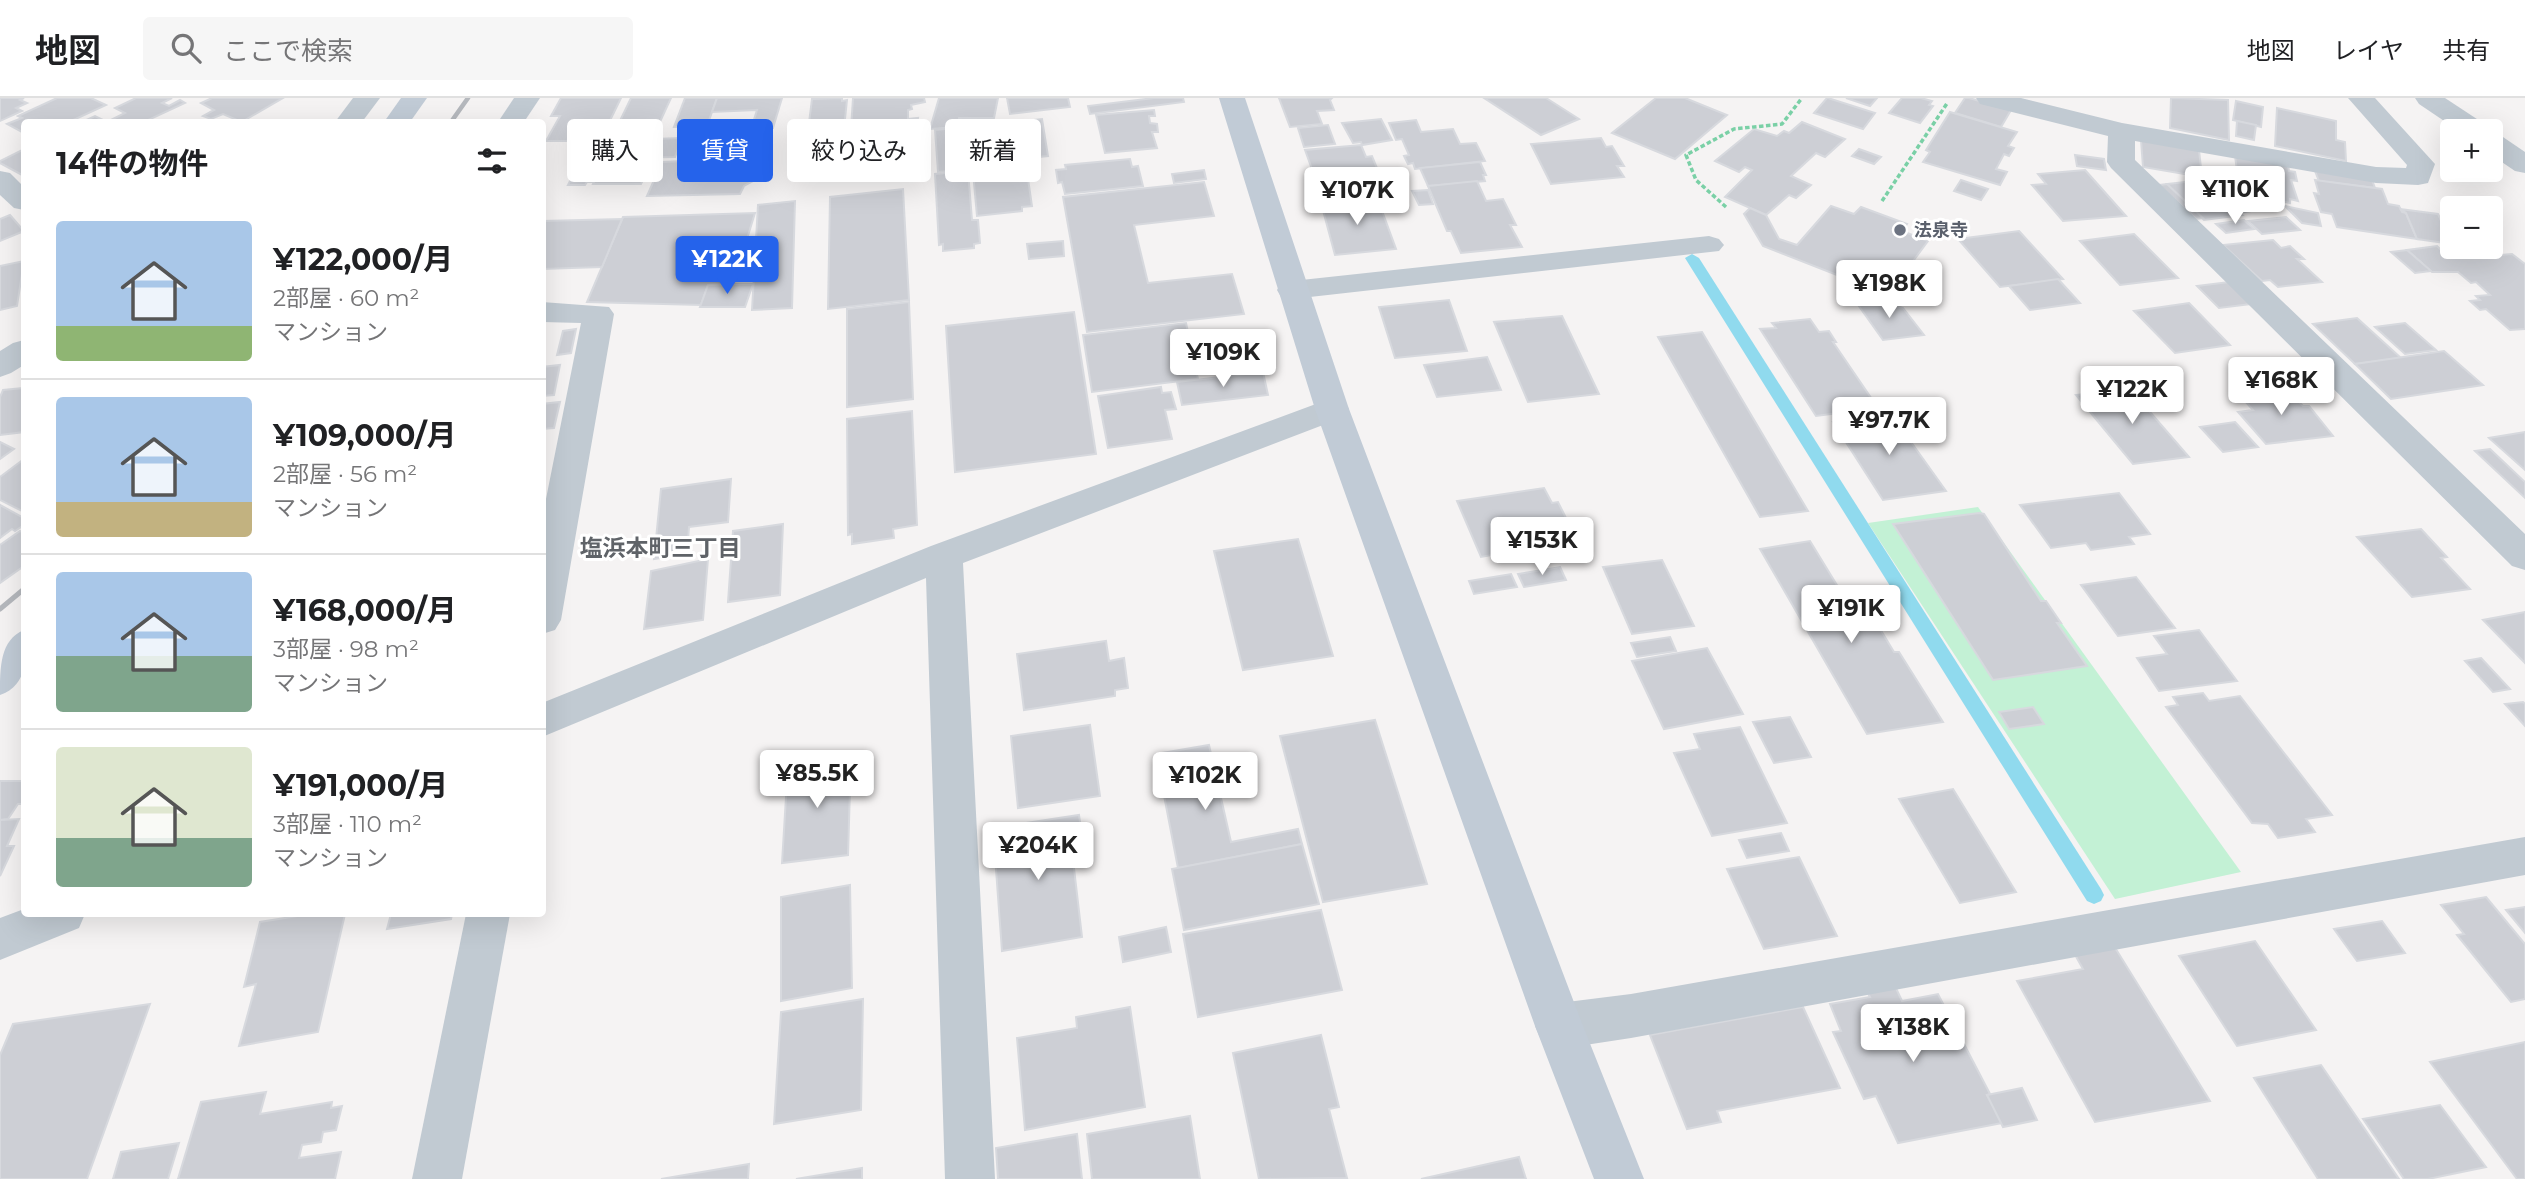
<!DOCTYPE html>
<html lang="ja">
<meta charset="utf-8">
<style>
body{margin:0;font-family:Montserrat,"Noto Sans JP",sans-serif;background:#f6f6f6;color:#202124;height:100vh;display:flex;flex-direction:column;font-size:26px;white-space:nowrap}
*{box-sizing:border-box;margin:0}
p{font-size:23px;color:#757577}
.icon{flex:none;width:38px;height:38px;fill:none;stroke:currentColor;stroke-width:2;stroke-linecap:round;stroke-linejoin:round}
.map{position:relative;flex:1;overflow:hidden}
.details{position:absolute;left:21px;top:21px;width:525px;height:798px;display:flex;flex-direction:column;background:#fff;border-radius:7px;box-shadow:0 7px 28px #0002}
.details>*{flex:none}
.hud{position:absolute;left:567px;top:21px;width:665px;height:63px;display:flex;gap:14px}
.fabs{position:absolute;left:2440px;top:21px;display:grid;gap:14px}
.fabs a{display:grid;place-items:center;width:63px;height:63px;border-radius:7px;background:#fff;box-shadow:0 7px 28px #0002;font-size:35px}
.price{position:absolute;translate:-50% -60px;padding:0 16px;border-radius:7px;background:#fff;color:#222;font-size:23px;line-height:46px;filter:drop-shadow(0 2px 4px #0008)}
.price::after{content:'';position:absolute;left:50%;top:42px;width:21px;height:16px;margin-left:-10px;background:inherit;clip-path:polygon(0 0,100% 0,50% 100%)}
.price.on{background:#2563eb;color:#fff}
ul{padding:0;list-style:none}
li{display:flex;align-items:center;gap:21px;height:175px;padding:0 35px}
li+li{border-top:2px solid #e0e0e0}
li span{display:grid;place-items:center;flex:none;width:196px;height:140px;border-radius:7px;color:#555}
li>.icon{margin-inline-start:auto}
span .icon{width:84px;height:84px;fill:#fffc;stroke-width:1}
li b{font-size:30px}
h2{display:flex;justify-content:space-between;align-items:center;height:84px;padding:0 35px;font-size:30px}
.chip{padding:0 24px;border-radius:7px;background:#fff;box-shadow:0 7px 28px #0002;font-size:24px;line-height:63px}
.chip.on{background:#2563eb;color:#fff}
header{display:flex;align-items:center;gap:42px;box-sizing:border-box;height:98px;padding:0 35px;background:#fff;border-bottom:2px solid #e0e0e0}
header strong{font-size:33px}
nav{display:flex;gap:38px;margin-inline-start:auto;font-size:24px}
.search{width:490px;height:63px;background:#f6f6f6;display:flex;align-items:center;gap:18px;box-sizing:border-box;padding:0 24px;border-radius:7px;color:#757577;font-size:26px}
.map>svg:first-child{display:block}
.green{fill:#c3f1d5}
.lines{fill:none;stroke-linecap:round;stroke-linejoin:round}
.stream{fill:#90daee;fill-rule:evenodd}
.building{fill:#cdcfd5;stroke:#d7d9de;stroke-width:2}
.path{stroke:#7ad0a6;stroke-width:3.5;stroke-dasharray:4.5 2.5;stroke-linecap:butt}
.street{fill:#c1cad2;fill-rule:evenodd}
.secondary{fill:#c1cbd6;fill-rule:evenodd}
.rail-far1{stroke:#b5b8bd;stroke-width:4.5}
.rail{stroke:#b5b8bd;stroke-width:5}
.worship-dot{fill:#6b7280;stroke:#fff;stroke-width:2.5}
.labels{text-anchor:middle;stroke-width:6;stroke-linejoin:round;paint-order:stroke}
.far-worship-label{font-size:18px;font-weight:bold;fill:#5b616d;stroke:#fff;text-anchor:start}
.neighbourhood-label{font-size:23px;font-weight:bold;fill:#5f6368;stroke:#fff}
</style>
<header>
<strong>地図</strong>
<div class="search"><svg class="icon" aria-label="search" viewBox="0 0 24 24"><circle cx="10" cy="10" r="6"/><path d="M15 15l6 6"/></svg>ここで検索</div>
<nav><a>地図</a><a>レイヤ</a><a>共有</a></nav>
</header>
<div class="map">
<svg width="2525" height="1081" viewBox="0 0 2525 1081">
<rect width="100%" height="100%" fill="#f5f3f3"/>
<polygon class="green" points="1978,409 2241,774 2115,801 1868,425"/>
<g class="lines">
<polygon class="stream" points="1692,156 1699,160 2101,791 2104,797 2101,803 2094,806 2087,803 1685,160"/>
</g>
<g class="building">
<polygon points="0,0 24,0 20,2 27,5 16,10 22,13 0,23"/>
<polygon points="57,0 91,0 106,7 69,24 24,24 24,35 7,26 22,20 18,18"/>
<polygon points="136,0 172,0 162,5 169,8 180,2 185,5 144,24 82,24 95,18 107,24 125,15 115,10"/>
<polygon points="212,0 283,0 245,22 237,22 223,16 211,21 203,18 214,12 201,5"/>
<polygon points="561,0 621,0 600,43 546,43 560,18 551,18"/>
<polygon points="631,0 671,0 652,41 682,40 675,59 602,60"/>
<polygon points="685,0 717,0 707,28 674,29"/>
<polygon points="717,0 782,0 773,30 751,31 757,12 712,14"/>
<polygon points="842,0 842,3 847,2 844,30 808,33 812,1"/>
<polygon points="853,0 924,0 925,4 911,7 912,11 908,12 908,21 918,20 917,26 851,31"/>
<polygon points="939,0 998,0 994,20 959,20 957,29 930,31"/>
<polygon points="1007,0 1068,0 1070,9 1010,16"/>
<polygon points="1154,0 1183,0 1184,4 1090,16 1088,8"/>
<polygon points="1279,0 1332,0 1330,2 1334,12 1317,13 1322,26 1290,29"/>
<polygon points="1484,0 1546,0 1579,21 1541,37"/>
<polygon points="1656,0 1685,0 1727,17 1675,61 1612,35"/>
<polygon points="1827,0 1828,0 1875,15 1863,31 1814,15"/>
<polygon points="1846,0 1877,0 1870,8"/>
<polygon points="1902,0 1921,0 1932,3 1929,7 1933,8 1920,25 1889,15"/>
<polygon points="1965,0 1969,0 2011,12 2001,29 1955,15"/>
<polygon points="2171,0 2228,2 2229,42 2170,30"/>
<polygon points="2236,3 2263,9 2261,29 2233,22"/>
<polygon points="2277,10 2336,23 2336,42 2345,44 2346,63 2275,48"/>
<polygon points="1154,12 1155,18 1149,18 1150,25 1157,26 1158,34 1152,34 1157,50 1105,55 1096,17"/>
<polygon points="1950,14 2017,34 2008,48 2014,50 2009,58 2004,56 1996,71 2007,74 2000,87 1923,64 1930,54 1926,52"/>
<polygon points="1042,21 1048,58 980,65 980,70 938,74 935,32"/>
<polygon points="1381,21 1392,42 1362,47 1361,44 1353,45 1342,25"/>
<polygon points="1416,22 1421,34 1453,31 1460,46 1476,45 1485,63 1415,71 1413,65 1408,66 1404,58 1409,57 1402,41 1396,42 1389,25"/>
<polygon points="2237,23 2256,27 2254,42 2236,38"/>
<polygon points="1802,24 1845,41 1825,59 1816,55 1791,78 1811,87 1796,100 1789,97 1766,117 1725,99 1752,72 1745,69 1739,74 1715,63 1754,31 1777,38 1784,33 1789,35"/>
<polygon points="1328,27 1335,46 1304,49 1298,30"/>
<polygon points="763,39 758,55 680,58 682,51 688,51 691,41"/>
<polygon points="1601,40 1606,49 1612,48 1624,68 1617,68 1624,79 1551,86 1531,46"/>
<polygon points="2141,42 2199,52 2202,79 2143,69"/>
<polygon points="1361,47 1366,59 1372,58 1386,92 1328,98 1323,85 1317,85 1305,52"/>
<polygon points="24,51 24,78 0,65 0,63"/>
<polygon points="1859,51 1881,59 1874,66 1852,58"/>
<polygon points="2075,57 2104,61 2106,72 2077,68"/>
<polygon points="2235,58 2288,67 2289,73 2295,74 2297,83 2291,82 2298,103 2290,101 2290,105 2271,101 2272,104 2246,99 2245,95 2240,94"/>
<polygon points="752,60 761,61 753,83 744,88 740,96 647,98 662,64"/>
<polygon points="1130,61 1132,69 1138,68 1143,88 1065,96 1062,84 1058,85 1056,72 1066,71 1065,67"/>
<polygon points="580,63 652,63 641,86 593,86 594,84 587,84 585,87 568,87"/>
<polygon points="1480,64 1486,77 1483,77 1485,83 1428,88 1420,70"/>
<polygon points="1026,67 1032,108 1022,109 1022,113 977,118 973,74 976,72"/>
<polygon points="1204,72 1206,81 1174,85 1172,76"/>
<polygon points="2085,72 2126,118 2063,123 2032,87 2046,86 2038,76"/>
<polygon points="968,73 972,122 978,122 980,145 974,146 974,150 943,153 943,146 939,147 935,76"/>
<polygon points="2315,73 2372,82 2375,90 2319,83"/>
<polygon points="2216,80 2251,113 2239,115 2203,82"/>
<polygon points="1961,82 1988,91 1981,102 1954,93"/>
<polygon points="2203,82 2239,115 2242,117 2204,122 2167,86"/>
<polygon points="2315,82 2382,91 2388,106 2399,108 2402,114 2406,115 2417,141 2337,129 2332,116 2321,114 2314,95 2319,96"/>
<polygon points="1477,83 1486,103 1503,101 1516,127 1510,127 1522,149 1461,155 1451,133 1447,133 1428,88"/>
<polygon points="1204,84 1214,118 1134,127 1148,185 1232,176 1244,216 1087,234 1063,99"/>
<polygon points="2167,86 2203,120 2196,121 2159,87"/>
<polygon points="903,91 909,202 828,211 830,99"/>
<polygon points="1428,92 1433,106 1419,107 1412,93"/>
<polygon points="1370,100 1375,111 1381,110 1396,151 1335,157 1321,105"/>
<polygon points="795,103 792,210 752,212 758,107"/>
<polygon points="1831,108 1854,116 1861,109 1907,126 1902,133 1928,143 1888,197 1763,148 1744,116 1750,110 1766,117 1779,141 1797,147"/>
<polygon points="2285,108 2318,115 2321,128 2302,125"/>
<polygon points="2400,111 2438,116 2452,146 2417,141 2406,115"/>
<polygon points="755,115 733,186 708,187 701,207 587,204 623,119"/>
<polygon points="10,117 24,133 0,143 0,121"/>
<polygon points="2286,119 2300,132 2262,136 2248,123"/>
<polygon points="622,121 602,169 542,171 542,123"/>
<polygon points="2244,122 2254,131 2226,135 2216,126"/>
<polygon points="2019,133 2063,181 2000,189 1958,141"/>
<polygon points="2134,136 2178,180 2120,187 2080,143"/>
<polygon points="2273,142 2281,150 2290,148 2304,161 2297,161 2322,184 2278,189 2270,182 2262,183 2223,147"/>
<polygon points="1063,143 1064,158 1029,161 1027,146"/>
<polygon points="2437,148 2441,152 2453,151 2457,155 2493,151 2500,157 2512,156 2525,166 2525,231 2510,232 2486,211 2480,212 2470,203 2480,202 2476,198 2490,197 2476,184 2471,185 2458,174 2432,174 2407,152"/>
<polygon points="2407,152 2431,173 2415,175 2391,154"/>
<polygon points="24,163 17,208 0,212 0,168"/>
<polygon points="2058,181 2080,205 2030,212 2009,188"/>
<polygon points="2229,184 2251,206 2219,210 2197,188"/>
<polygon points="733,186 753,186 745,209 700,209 708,187"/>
<polygon points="1878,201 1903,210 1924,237 1883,242 1856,204"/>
<polygon points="1449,202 1467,253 1395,260 1379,209"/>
<polygon points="909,204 913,301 847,309 847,211"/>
<polygon points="2189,205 2230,247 2175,255 2134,213"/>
<polygon points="1074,214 1096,356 955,374 946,228"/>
<polygon points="1562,218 1599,296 1528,304 1494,224"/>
<polygon points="2357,220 2401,260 2355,266 2313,226"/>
<polygon points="1810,221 1819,234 1829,233 1836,244 1833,244 1878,310 1816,318 1760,231 1776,230 1772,225"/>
<polygon points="1186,225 1198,281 1092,294 1083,237"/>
<polygon points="2405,225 2436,252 2405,256 2375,229"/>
<polygon points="576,231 571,255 557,257 563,233"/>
<polygon points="1702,234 1808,413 1760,419 1658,239"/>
<polygon points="2444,253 2483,287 2391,301 2355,266"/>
<polygon points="1487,259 1501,292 1437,299 1424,267"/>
<polygon points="560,267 554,297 542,298 542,269"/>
<polygon points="1263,274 1268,297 1182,307 1177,284"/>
<polygon points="24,287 24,334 0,337 0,299 3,292 23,290"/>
<polygon points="1161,289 1162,295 1171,294 1176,311 1165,312 1172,341 1108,350 1098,298"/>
<polygon points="2284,289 2303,308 2309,308 2333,338 2266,346 2238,314 2253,312 2237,294"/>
<polygon points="2136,290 2150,305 2143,306 2189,359 2133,366 2076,297"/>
<polygon points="560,304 554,330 542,331 542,306"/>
<polygon points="912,313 917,427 893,431 894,440 852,446 852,436 848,437 847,321"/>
<polygon points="1891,316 1946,393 1883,402 1833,324"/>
<polygon points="2235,324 2258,349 2223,354 2200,329"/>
<polygon points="2525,334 2525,372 2489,340"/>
<polygon points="0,344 14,351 0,361"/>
<polygon points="2490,351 2525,384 2525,400 2475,353"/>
<polygon points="24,361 24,414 0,402 0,379"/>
<polygon points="731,381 728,424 689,429 687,456 654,461 661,391"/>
<polygon points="1544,390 1552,405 1558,404 1577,442 1481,459 1457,403"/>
<polygon points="2119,395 2150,436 2129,439 2134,446 2091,452 2086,445 2051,450 2020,407"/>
<polygon points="0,407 24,420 24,427 15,433 12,431 0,440"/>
<polygon points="1979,415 1984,416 2041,503 2046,503 2061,525 2057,525 2087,568 1993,582 1893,426"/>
<polygon points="783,426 780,497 728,504 733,433"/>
<polygon points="2421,431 2447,459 2441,460 2470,491 2412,499 2357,439"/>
<polygon points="20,433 24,435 24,468 0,485 0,447"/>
<polygon points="1298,441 1333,558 1243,572 1214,453"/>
<polygon points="1810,443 1843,497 1812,502 1816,508 1848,503 1861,524 1874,521 1894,554 1899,554 1943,624 1867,636 1760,451"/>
<polygon points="708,461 703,522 644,531 651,473"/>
<polygon points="1662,462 1694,528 1632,536 1603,469"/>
<polygon points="1560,469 1566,482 1524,489 1518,476"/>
<polygon points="1511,476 1517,489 1474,496 1469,483"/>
<polygon points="2136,479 2175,530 2118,538 2081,487"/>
<polygon points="2525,514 2525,565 2483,522"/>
<polygon points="2199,532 2237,583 2159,593 2137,560 2167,556 2154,538"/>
<polygon points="1670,539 1676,553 1637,559 1631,545"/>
<polygon points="1106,543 1109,563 1124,560 1128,590 1115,592 1115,598 1024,612 1017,556"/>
<polygon points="1707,550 1743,616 1664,631 1632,563"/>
<polygon points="2481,560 2510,591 2493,594 2465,563"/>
<polygon points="2203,595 2209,603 2240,598 2332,717 2306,721 2315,734 2278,740 2268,726 2252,725 2166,609 2178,607 2173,599"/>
<polygon points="2523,604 2525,606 2525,628 2505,606"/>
<polygon points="2033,609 2044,626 2009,631 1999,614"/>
<polygon points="1790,619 1811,659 1774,665 1753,624"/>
<polygon points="1375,622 1427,786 1323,804 1280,638"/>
<polygon points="1090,627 1100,698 1018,710 1011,638"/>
<polygon points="1740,629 1787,725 1712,738 1674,655 1700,651 1694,636"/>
<polygon points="1209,647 1231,744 1298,731 1302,746 1178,770 1156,656"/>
<polygon points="851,658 848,757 782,765 788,666"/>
<polygon points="0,683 24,683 24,706 18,706 8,721 0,722"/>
<polygon points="1953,691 2016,794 1960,805 1899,701"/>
<polygon points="1079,717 1084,751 1072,753 1082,839 1002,853 993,730"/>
<polygon points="19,721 7,748 14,748 0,778 0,722"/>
<polygon points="1781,735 1789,753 1747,760 1739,742"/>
<polygon points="1302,746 1319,806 1184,832 1172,771"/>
<polygon points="1799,759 1837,838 1764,851 1727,771"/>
<polygon points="850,787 852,890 781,903 781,799"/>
<polygon points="2486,799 2525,846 2525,901 2511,904 2457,837 2464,836 2441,807"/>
<polygon points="2525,809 2525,835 2506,812"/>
<polygon points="1321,812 1342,892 1198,919 1183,836"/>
<polygon points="310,816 345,816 318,934 239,948 256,886 244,889 260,824"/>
<polygon points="391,816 452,816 451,821 387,831"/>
<polygon points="2382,823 2405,855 2357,863 2334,831"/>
<polygon points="1166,829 1171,854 1123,864 1119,839"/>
<polygon points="2255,843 2316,932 2237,948 2179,858"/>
<polygon points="2114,848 2210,1003 2095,1024 2017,883 2083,871 2074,855"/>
<polygon points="1895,888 1902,903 1938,896 1990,996 1987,997 2002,1025 1898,1045 1876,998 1864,1001 1833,934 1841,933 1830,906 1870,899 1866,892"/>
<polygon points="863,901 861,1012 774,1026 781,914"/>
<polygon points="150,906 87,1081 0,1081 0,957 13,926"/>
<polygon points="1130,909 1145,1009 1025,1032 1017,940 1077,930 1076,919"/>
<polygon points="1803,909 1840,990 1717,1013 1721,1024 1687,1031 1650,937"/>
<polygon points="1321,937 1339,1009 1329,1011 1347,1080 1259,1081 1233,955"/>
<polygon points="2525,944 2525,1081 2517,1081 2430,964"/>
<polygon points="2321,967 2399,1081 2318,1081 2254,980"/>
<polygon points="2022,990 2037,1022 2003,1029 1987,997"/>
<polygon points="266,994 260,1016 332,1004 331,1010 342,1008 336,1032 323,1034 321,1044 302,1047 299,1060 341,1054 335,1081 178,1081 201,1004"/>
<polygon points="2440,1007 2486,1069 2428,1081 2404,1081 2363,1021"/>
<polygon points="1190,1018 1200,1081 1092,1081 1087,1036"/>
<polygon points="1077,1036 1082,1081 998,1081 996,1050"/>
<polygon points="179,1045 168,1081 113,1081 121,1054"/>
<polygon points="1519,1059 1526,1081 1421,1081"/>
<polygon points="749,1066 748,1081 661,1081"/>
<polygon points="862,1070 862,1081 796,1081"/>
</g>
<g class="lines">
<g class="path">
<polyline points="1882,103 1948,4"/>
<polyline points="1726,109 1696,82 1686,57 1734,31 1782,26 1802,0"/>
</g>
<g class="street">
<polygon points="353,0 380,0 362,24 335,24"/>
<polygon points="514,0 540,0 524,24 498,24"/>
<polygon points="1976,0 2021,0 2122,25 2376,69 2406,70 2407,67 2348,0 2375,0 2435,66 2428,85 2418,87 2376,85 2135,43 2135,62 2525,436 2525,472 2512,468 2111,70 2107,64 2108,38 1980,6"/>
<polygon points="2415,0 2445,0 2486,27 2490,33 2459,33 2419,6"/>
<polygon points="2490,35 2500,37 2525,54 2525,75 2515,73 2490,56"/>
<polygon points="0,73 10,75 24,89 24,112 14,110 0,97"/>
<polygon points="1709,138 1719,141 1724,147 1719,153 1292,201 1281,199 1277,192 1281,185 1292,183"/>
<polygon points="542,204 609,209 614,216 561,522 555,532 542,536 542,421 581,225 542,224"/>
<polygon points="24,242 24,267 11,275 0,279 0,253 13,245"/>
<polygon points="1332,300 1344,303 1349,311 1344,319 963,465 995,1081 945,1081 926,480 542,639 542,605 931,448"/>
<polygon points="2525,739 2525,777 1631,940 1559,951 1542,944 1535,928 1542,912 1559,905 1631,896"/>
<polygon points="24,811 24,816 85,816 79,830 0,862 0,820"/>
<polygon points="466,816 510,816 462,1081 412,1081"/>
</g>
<g class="secondary">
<polygon points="401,0 427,0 410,24 384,24"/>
<polygon points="1219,0 1245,0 1349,311 1583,928 1644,1081 1594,1081 1535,928 1315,311"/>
<path d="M 24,532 C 26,558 29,587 0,597 C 0,569 0,542 24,532 Z"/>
</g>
<polyline class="rail-far1" points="451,24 468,0"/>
<polyline class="rail" points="0,511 24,491"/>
</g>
<circle class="worship-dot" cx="1900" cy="132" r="7"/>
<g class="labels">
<g class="far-worship-label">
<text x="1914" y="138">法泉寺</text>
</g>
<g class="neighbourhood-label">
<text x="660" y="458">塩浜本町三丁目</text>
</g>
</g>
</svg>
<div class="fabs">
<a>+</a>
<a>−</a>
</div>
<b class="price" style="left:2235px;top:128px">¥110K</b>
<b class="price" style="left:1357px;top:129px">¥107K</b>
<b class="price on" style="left:727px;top:198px">¥122K</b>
<b class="price" style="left:1889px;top:222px">¥198K</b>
<b class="price" style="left:1223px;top:291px">¥109K</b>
<b class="price" style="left:2281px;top:319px">¥168K</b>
<b class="price" style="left:2132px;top:328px">¥122K</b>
<b class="price" style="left:1889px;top:359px">¥97.7K</b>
<b class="price" style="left:1542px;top:479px">¥153K</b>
<b class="price" style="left:1851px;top:547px">¥191K</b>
<b class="price" style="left:817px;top:712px">¥85.5K</b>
<b class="price" style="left:1205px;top:714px">¥102K</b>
<b class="price" style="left:1038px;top:784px">¥204K</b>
<b class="price" style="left:1913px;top:966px">¥138K</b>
<div class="hud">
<a class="chip">購入</a>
<a class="chip on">賃貸</a>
<a class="chip">絞り込み</a>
<a class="chip">新着</a>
</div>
<section class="details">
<h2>14件の物件<svg class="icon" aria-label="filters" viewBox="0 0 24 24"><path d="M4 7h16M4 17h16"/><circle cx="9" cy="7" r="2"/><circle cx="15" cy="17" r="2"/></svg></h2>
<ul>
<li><span style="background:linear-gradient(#a9c7e8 75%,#8fb573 0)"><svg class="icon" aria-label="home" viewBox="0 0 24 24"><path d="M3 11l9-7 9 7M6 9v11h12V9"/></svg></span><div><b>¥122,000/月</b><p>2部屋 · 60 m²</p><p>マンション</p></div></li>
<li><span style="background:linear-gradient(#a9c7e8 75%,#c2b280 0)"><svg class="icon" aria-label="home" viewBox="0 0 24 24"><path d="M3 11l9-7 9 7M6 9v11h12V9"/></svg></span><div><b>¥109,000/月</b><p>2部屋 · 56 m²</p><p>マンション</p></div></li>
<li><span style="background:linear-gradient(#a9c7e8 60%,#7fa58c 0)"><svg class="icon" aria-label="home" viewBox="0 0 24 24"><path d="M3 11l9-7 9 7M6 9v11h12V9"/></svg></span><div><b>¥168,000/月</b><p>3部屋 · 98 m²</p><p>マンション</p></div></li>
<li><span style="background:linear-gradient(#dfe7d0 65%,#7fa58c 0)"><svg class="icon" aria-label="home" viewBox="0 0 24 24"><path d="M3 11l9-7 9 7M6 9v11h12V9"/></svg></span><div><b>¥191,000/月</b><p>3部屋 · 110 m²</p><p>マンション</p></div></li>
</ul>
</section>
</div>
